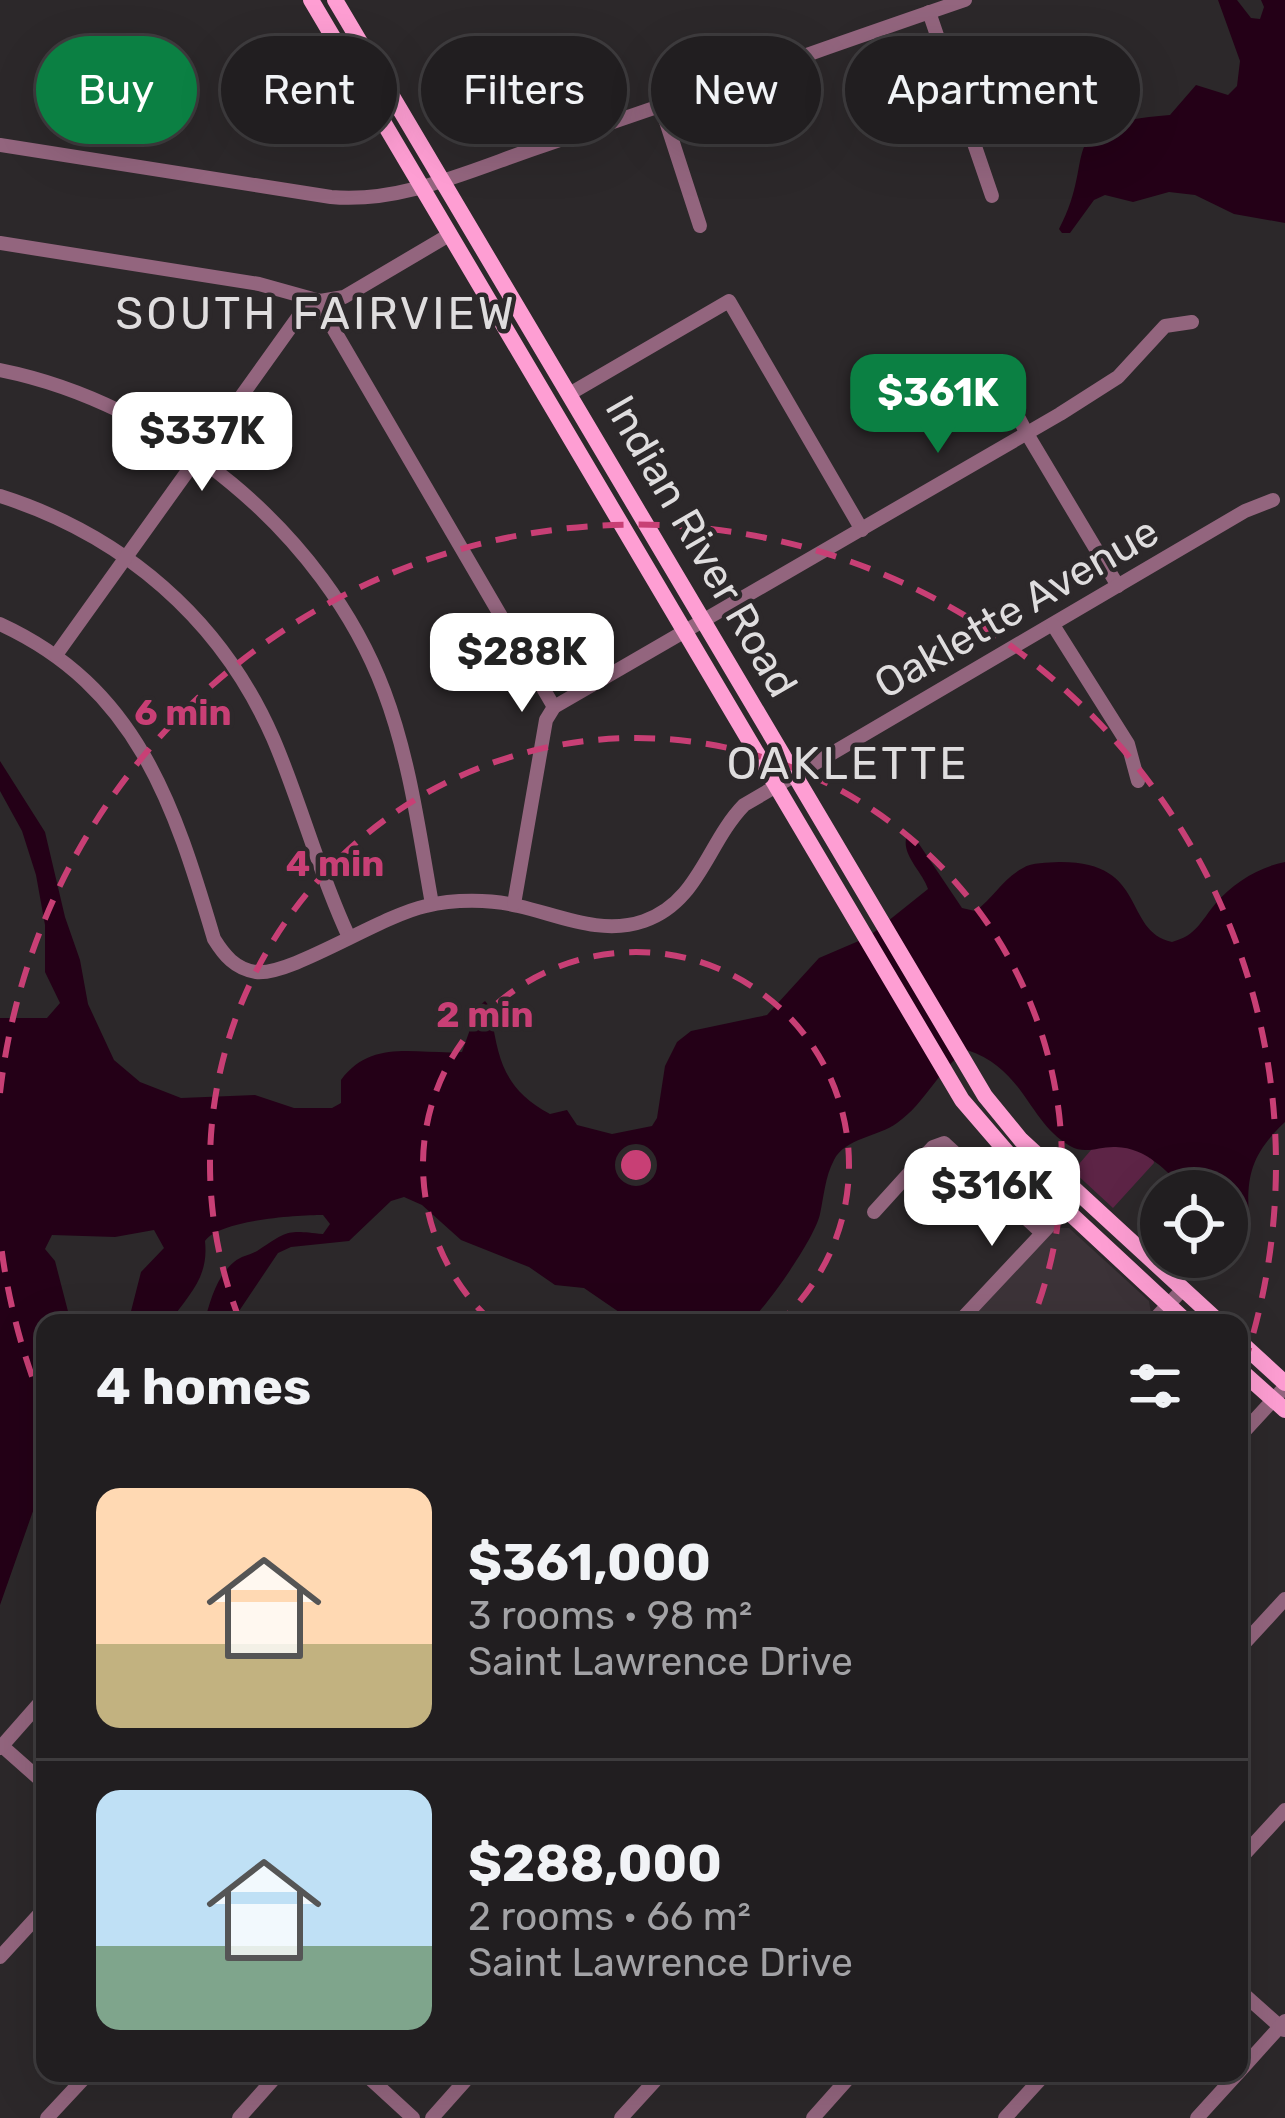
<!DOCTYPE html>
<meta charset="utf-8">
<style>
body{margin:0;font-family:Rubik,sans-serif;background:#2d2b2d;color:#f1f3f6;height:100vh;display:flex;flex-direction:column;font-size:45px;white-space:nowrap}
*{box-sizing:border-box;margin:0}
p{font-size:39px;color:#a2a2a5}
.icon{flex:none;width:66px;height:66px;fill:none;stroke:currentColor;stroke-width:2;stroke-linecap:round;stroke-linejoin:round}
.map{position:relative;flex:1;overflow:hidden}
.sheet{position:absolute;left:36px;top:1314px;width:1212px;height:768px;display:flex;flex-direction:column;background:#211e20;border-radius:24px;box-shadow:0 12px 48px #0002,0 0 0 3px #3e3c3e}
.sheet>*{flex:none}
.hud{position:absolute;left:36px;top:36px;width:1215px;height:108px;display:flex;gap:24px}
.tools{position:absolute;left:1140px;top:1170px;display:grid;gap:24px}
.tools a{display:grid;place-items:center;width:108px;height:108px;border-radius:50%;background:#211e20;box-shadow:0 12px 48px #0002,0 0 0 3px #3e3c3e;font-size:60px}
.price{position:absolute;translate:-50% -102px;padding:0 27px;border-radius:24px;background:#fff;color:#222;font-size:39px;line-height:78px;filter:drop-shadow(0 3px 6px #0008)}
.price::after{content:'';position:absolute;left:50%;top:72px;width:36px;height:27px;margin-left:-18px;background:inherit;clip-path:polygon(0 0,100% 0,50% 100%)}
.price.on{background:#0b8043;color:#fff}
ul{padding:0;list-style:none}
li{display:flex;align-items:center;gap:36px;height:300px;padding:0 60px}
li+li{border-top:3px solid #3e3c3e}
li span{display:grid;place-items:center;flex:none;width:336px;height:240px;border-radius:24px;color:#555}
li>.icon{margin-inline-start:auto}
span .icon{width:144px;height:144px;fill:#fffc;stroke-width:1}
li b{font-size:51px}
h2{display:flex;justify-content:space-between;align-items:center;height:144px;padding:0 60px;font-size:51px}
.pill{padding:0 42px;border-radius:54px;background:#211e20;box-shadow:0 12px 48px #0002,0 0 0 3px #3e3c3e;font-size:42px;line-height:108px}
.pill.on{background:#0b8043;color:#fff}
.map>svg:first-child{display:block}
.built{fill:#3c3338}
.green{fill:#5d2446}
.water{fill:#240017}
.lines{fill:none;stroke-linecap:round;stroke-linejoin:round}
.minor{stroke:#93657e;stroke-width:14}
.major{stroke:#fe9ed3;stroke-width:16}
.ring{fill:none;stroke:#c83f75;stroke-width:6;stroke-dasharray:21 15}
.labels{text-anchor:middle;stroke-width:9;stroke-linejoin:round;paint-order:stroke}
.street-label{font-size:42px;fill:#dfddde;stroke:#2c282a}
.neighbourhood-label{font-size:45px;letter-spacing:3px;fill:#dfddde;stroke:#2c282a}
.centre{fill:#c83f75;stroke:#2c282a;stroke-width:6}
.ring-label{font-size:36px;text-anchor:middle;font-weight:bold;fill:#c83f75;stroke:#2c282a;stroke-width:9;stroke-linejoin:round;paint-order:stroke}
</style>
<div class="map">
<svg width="1285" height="2118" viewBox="0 0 1285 2118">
<rect width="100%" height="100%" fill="#2c282a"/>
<polygon class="built" points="1054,1228 1069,1228 1149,1301 1151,1313 1141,1323 967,1323"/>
<polygon class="green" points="1115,1122 1147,1139 1150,1160 1149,1125 1154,1163 1113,1208 1073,1171"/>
<g class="water">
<path d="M 1218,0 L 1237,0 L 1251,18 L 1260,19 L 1264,7 L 1261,0 L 1285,0 L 1285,223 L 1234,214 L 1195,195 L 1169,192 L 1133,202 L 1105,195 L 1094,200 L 1070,233 L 1062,233 L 1059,229 C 1100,152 1048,125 1170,115 L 1196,85 L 1228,95 L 1237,86 L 1240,61 Z"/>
<path d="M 0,761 L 45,832 L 65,917 L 80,960 L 88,1004 L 114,1060 L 140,1082 L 181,1098 L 255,1095 L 294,1108 L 332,1108 L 341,1103 L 341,1080 C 372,1038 417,1055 462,1052 L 478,1007 L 485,1001 L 490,1007 C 498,1058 502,1088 550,1114 L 567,1110 L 577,1125 L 612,1134 L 652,1126 L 657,1118 L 665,1066 L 677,1042 L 691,1031 L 767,1015 L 819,958 L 868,937 L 928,889 C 922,871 900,854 907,835 L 919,844 L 962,908 L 975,911 C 993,899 1002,879 1023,868 C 1032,862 1047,863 1059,862 C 1149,861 1122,931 1172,942 C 1197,935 1200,922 1216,903 C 1233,883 1259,867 1285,862 L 1285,1122 C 1246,1159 1246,1182 1250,1233 L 1243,1235 L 1227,1226 L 1227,1191 L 1187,1191 C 1166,1171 1147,1148 1116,1147 C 1099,1146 1086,1155 1070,1146 C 1028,1122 1025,1069 967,1050 C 939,1068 926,1103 897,1123 C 878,1137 845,1138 834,1160 C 825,1177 824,1196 820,1214 C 815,1238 767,1307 748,1323 L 635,1323 L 584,1288 L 555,1285 L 529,1267 L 461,1240 L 422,1205 L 404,1197 L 391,1201 L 349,1241 L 291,1247 L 278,1253 L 231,1323 L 204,1323 C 210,1302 216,1277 234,1262 C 242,1255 252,1255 260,1249 C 288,1230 288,1230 323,1234 L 330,1224 L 323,1215 C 296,1215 219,1220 205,1241 C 209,1278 189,1294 169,1323 L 128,1323 L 141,1272 L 164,1248 L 154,1230 L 115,1237 L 52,1235 L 45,1249 L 55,1261 L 71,1323 L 45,1323 L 45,1477 L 0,1605 L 0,1018 L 47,1018 L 60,1003 L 45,972 L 45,925 L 36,875 L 22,831 L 0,791 Z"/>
</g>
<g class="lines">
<g class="minor">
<polyline points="929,12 992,196"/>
<polyline points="661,106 700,226"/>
<path d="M 0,145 L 331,197 C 403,204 478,167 545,145 C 686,98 825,48 965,0"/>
<polyline points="0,243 259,284 320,301 344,297 449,235"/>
<polyline points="991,365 1026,432 1118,586"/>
<path d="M 0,370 C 165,403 324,532 384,691 C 410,760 419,832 432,904"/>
<polyline points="571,393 729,301 862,530"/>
<path d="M 0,496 C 123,535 221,619 273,738 C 301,803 318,871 348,935"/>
<path d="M 0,624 C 137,687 174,804 214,939 C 224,955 235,969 256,972 C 291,976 380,916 426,906 C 453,899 491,899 518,906 C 559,915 601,936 644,921 C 699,902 707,843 744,805 L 1245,511 L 1273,500"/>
<polyline points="1053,625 1128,744 1138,781"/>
<polyline points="56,655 298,317 320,301 323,311 554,707"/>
<polyline points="514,904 546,720 554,707 1060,414 1118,377 1165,326 1192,322"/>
<polyline points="874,1212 933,1147 944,1143 1041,1232"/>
<polyline points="958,1323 1079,1194"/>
<polyline points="1151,1323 1183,1289"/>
<polyline points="1239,1437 1285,1387"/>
<polyline points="1239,1649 1285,1599"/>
<polyline points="2,1746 45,1784"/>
<polyline points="0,1748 45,1697"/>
<polyline points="1239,1860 1285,1810"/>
<polyline points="0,1957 45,1908"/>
<polyline points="1239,1990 1284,2030"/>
<polyline points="1239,2072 1285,2021"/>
<polyline points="364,2073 413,2118"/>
<polyline points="47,2118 89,2073"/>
<polyline points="239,2118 279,2073"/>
<polyline points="432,2118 472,2073"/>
<polyline points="621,2118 662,2073"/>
<polyline points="813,2118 853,2073"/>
<polyline points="1005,2118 1046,2073"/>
<polyline points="1197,2118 1238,2073"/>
</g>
<g class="major">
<polyline points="311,0 962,1100 1018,1165 1188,1323"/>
<polyline points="335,0 985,1096 1021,1140 1220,1323"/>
<polyline points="1239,1341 1285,1383"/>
<polyline points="1239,1369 1285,1410"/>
</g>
</g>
<g class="ring">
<path d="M492 1322A213 213 0 1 1 780 1322"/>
<path d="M240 1321A426 426 0 1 1 1032 1321"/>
<path d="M45 1410A640 640 0 0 1 0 1237M0 1093A640 640 0 1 1 1239 1379"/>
</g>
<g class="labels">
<g class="street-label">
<text transform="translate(702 546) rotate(60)" y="15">Indian River Road</text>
<text transform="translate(1016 607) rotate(-30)" y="15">Oaklette Avenue</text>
</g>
<g class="neighbourhood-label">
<text x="316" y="329">SOUTH FAIRVIEW</text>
<text x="848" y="779">OAKLETTE</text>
</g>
</g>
<circle cx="636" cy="1165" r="18" class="centre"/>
<g class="ring-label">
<text x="183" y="725">6 min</text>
<text x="335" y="876">4 min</text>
<text x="485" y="1027">2 min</text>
</g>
</svg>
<div class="tools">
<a><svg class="icon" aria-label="locate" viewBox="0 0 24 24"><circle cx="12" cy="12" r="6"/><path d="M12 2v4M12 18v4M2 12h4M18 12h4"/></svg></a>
</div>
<b class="price on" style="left:938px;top:456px">$361K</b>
<b class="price" style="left:202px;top:494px">$337K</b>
<b class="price" style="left:522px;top:715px">$288K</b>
<b class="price" style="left:992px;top:1249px">$316K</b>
<div class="hud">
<a class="pill on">Buy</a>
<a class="pill">Rent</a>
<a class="pill">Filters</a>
<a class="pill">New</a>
<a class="pill">Apartment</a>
</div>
<section class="sheet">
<h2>4 homes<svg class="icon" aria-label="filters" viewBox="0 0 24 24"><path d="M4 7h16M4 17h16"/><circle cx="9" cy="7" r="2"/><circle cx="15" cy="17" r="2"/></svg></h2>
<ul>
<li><span style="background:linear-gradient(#ffd9b3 65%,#c2b280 0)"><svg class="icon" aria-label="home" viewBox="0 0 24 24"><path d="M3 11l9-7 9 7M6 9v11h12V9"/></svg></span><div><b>$361,000</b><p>3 rooms · 98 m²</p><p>Saint Lawrence Drive</p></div></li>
<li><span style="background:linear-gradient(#bfe0f5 65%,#7fa58c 0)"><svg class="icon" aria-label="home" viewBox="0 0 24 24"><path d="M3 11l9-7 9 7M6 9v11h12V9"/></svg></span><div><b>$288,000</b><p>2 rooms · 66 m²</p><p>Saint Lawrence Drive</p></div></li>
</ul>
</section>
</div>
